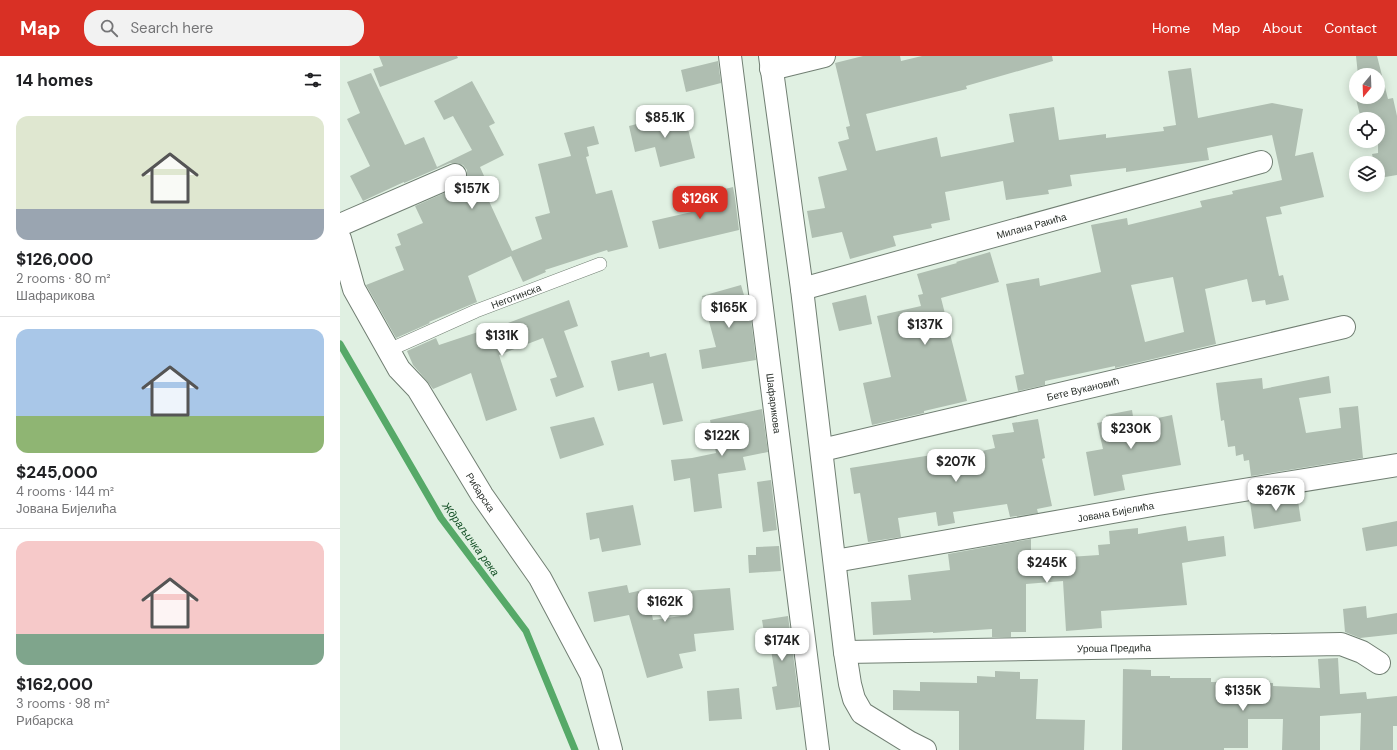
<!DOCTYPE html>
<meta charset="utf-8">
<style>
body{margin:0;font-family:"DM Sans",sans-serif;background:#f2f2f2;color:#202124;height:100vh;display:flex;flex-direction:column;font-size:15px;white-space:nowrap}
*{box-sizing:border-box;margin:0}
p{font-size:13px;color:#757577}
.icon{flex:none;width:22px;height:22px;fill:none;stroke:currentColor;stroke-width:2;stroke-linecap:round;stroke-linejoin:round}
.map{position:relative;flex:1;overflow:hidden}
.panel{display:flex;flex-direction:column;background:#fff;width:340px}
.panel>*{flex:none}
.needle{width:26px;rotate:199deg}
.fabs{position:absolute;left:1009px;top:12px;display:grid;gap:8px}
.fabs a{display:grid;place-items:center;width:36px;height:36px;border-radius:50%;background:#fff;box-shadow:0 2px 10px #0003;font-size:20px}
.price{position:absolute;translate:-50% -34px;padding:0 9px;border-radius:8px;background:#fff;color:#222;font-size:13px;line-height:26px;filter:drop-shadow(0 1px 2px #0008)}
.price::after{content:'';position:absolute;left:50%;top:24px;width:12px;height:9px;margin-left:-6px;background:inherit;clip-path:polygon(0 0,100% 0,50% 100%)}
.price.current{background:#d93025;color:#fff}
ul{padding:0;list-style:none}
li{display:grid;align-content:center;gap:8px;height:212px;padding:0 16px}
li+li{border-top:1px solid #e0e0e0}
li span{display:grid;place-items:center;height:124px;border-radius:12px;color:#555}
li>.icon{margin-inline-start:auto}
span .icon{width:72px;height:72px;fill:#fffc;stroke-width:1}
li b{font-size:17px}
h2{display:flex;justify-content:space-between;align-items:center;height:48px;padding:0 16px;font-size:17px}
header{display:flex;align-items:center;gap:24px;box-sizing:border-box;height:56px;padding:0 20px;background:#d93025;color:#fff}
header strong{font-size:19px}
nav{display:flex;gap:22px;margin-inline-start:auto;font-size:14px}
.search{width:280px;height:36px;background:#f2f2f2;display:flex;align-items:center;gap:10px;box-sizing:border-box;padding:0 14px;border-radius:16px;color:#757577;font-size:15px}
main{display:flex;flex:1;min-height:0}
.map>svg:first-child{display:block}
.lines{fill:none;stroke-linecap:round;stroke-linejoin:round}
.stream{stroke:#56a968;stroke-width:7}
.building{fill:#afbeb1;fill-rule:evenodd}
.service-casing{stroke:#717f73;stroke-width:14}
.minor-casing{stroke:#717f73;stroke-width:24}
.service{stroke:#fff;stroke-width:13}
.minor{stroke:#fff;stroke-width:22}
.labels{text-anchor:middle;stroke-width:3.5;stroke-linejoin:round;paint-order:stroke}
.street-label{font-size:10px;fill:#2a302b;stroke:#e0f0e2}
.water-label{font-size:11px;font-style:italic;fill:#114e23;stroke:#e0f0e2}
</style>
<header>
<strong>Map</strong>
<div class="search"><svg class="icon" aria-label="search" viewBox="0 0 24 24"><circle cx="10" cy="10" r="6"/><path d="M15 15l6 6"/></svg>Search here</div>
<nav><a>Home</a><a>Map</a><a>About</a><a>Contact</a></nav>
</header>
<main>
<section class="panel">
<h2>14 homes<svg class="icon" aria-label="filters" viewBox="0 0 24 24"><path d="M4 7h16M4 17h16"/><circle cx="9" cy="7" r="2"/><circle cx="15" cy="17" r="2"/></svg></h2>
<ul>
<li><span style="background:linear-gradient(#dfe7d0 75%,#9aa5b1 0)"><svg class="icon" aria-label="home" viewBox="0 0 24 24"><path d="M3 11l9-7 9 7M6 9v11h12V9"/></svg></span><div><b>$126,000</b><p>2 rooms · 80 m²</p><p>Шафарикова</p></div></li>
<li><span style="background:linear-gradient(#a9c7e8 70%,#8fb573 0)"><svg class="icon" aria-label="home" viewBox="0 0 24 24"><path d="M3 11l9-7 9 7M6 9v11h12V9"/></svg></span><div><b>$245,000</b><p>4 rooms · 144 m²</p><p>Јована Бијелића</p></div></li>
<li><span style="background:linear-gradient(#f6c9c9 75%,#7fa58c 0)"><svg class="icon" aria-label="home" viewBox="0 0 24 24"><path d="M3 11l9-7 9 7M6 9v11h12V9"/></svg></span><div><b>$162,000</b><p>3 rooms · 98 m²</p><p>Рибарска</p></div></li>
</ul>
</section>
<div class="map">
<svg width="1057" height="694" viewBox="0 0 1057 694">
<rect width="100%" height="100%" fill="#e0f0e2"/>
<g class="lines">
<polyline class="stream" points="0,288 101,462 186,575 235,694"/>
</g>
<g class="building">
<polygon points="39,0 117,0 118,2 40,31 33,13 43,10"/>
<path d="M 523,0 L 560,0 L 561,5 L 582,0 L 712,0 L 713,5 L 626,30 L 627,33 L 526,58 L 536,95 L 597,81 L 601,101 L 674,86 L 669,58 L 714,51 L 719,84 L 766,78 L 766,82 L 824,75 L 823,71 L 836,69 L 828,15 L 851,12 L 858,62 L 932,47 L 963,53 L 955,100 L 973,96 L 984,141 L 940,151 L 942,158 L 926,161 L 939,220 L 943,219 L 949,244 L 926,249 L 925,244 L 912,246 L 907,223 L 865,233 L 876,288 L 775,312 L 775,310 L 705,325 L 705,329 L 678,335 L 675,320 L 684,318 L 666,228 L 699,222 L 700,230 L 761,216 L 751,169 L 787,162 L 788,169 L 862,151 L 860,145 L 893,138 L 892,135 L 942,124 L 932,79 L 867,92 L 869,104 L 786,116 L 786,112 L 730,119 L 732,130 L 708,134 L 709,138 L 666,144 L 663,125 L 605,136 L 610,164 L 591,168 L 592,172 L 553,180 L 556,190 L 510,203 L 502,176 L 472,182 L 467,155 L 485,152 L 478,121 L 507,114 L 498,86 L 509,83 L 506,71 L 510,70 L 495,7 ZM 833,221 L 844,276 L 805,286 L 791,229 Z"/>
<polygon points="1016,0 1037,0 1048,43 1053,42 1057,60 1057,119 1039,122 1038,118 1038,107 1034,107 1032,98 1038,97 1038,63 1021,63 1015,39 1016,41 1038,41 1038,19 1018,19"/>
<polygon points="378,5 381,27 346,36 341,14"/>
<polygon points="31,17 65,89 84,81 97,111 132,94 113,60 104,64 94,45 132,25 155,67 149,70 164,99 140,111 153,140 148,143 172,195 202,183 195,161 210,157 198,108 231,100 224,77 254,70 259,88 247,91 249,100 246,101 256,138 272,134 288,191 268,196 267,194 205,214 206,216 183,226 171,200 128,220 137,246 89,266 90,267 56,282 26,229 64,214 55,191 61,189 57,178 83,167 75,150 120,130 125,126 127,120 127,114 123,109 117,107 110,107 64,127 64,126 23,145 10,120 30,110 7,63 20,57 7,26"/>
<polygon points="344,56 355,102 320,111 315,91 295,96 289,70"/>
<polygon points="393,131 395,142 399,174 319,193 312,165 356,155 353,141"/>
<polygon points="650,196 659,226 601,242 627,345 584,355 584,357 532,369 523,327 551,321 537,260 581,250 578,239 583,238 577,218 617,207 616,206"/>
<polygon points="401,229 411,263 416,304 362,313 359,294 376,291 362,240"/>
<polygon points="526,239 532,268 499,275 492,247"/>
<polygon points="229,244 238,270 224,275 244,331 216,341 210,323 217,321 203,282 159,299 177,354 146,365 131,317 93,333 87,325 73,309 67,295 96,282 99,289 147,273 147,275"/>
<polygon points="309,296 310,301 326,297 343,365 323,369 313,327 278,335 271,305"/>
<polygon points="989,320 991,337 959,342 966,377 1001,372 999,352 1018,350 1023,402 911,420 909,404 904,405 903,398 896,400 895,390 888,391 884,364 881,365 876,327 922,322 923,333"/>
<polygon points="422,353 428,396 403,401 406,414 378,418 382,452 354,456 350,422 334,425 331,404 352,402 376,397 370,364"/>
<polygon points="792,354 794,367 832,359 841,409 782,419 785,434 754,440 746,396 763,393 757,367 767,365 766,359"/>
<polygon points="254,361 264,389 220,403 210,371"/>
<polygon points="698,363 705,402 702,403 712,450 697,453 698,457 670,461 667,448 613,456 615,467 598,470 596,456 558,462 561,481 528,486 520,437 514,438 510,412 592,399 594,406 655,392 652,379 674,376 672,367"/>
<polygon points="431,424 437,474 423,476 417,426"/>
<polygon points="957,438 961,465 914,473 910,446"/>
<polygon points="293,449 301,489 262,496 259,482 250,484 246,457"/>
<polygon points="1057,465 1057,490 1026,495 1022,472"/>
<polygon points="846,470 848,485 884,480 886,500 842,507 847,549 761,555 762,572 726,575 723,525 686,528 686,576 671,576 671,581 652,581 652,573 593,577 593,576 533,579 531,546 571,544 568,519 610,514 608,498 691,483 691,495 698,495 699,503 759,499 758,489 770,488 769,475 798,472 798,478"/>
<polygon points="439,490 441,515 409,517 408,499 416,499 416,491"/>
<polygon points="287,529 289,537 307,533 313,564 348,559 345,535 390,532 394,574 354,578 356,595 339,598 343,612 307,622 289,559 254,566 248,536"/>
<polygon points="1026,550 1027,562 1057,557 1057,578 1020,582 1005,576 1003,553"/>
<polygon points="448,560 460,651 436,654 432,631 437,630 431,594 427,595 422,564"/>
<polygon points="998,602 1000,638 1026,636 1027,643 1057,640 1057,670 1053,670 1053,694 1020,694 1021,657 980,660 980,694 942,694 943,663 908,663 908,692 884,692 884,694 782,694 783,613 811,614 811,620 830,620 830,622 871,622 871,626 933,627 933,630 980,632 978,603"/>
<polygon points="655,615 680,616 680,623 698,623 696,663 745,664 744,694 619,694 619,655 553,654 553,634 580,635 580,626 637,627 637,620 655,621"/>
<polygon points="399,632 402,663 369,665 367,635"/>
</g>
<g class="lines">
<g class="service-casing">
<g id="service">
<path id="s1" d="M 49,294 L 136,255 L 260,208"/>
</g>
</g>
<g class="minor-casing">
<g id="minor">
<path id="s2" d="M 390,0 L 478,694"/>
<polyline points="430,0 462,233 505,596 510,628 514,643 522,657 569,686 585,694"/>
<polyline points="431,13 484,0"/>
<polyline points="0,169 115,119"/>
<path id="s3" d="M 0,183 L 14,233 L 59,313 L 78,333 L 142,439 L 200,522 L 251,618 L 271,694"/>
<path id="s4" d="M 462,233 L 921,106"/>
<path id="s5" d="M 482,394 L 1004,271"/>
<path id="s6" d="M 495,505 L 818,448 L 1057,409"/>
<path id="s7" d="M 505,596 L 1001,588 L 1022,596 L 1039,607"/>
</g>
</g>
<use href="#service" class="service"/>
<use href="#minor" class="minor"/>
</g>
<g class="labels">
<g class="street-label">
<text dy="4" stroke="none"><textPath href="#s4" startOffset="238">Милана Ракића</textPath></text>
<text dy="4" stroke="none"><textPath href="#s1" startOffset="138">Неготинска</textPath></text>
<text dy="4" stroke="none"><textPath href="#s5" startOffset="268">Бете Вукановић</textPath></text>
<text dy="4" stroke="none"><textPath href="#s2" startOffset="350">Шафарикова</textPath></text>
<text dy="4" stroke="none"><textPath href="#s3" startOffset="292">Рибарска</textPath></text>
<text dy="4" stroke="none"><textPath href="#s6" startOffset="285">Јована Бијелића</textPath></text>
<text dy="4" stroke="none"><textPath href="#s7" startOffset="269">Уроша Предића</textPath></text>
</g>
<g class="water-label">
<text transform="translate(131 483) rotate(54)" y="4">Ждраљичка река</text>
</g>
</g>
</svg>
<div class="fabs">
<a><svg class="needle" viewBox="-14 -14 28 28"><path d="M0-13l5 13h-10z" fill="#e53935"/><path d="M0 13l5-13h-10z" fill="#757577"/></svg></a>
<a><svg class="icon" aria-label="locate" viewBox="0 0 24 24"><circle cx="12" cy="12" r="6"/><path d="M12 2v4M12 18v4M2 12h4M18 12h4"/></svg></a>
<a><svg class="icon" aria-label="layers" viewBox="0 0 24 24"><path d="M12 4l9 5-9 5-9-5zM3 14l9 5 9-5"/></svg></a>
</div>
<b class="price" style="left:325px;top:83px">$85.1K</b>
<b class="price" style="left:132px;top:154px">$157K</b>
<b class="price current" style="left:360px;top:164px">$126K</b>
<b class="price" style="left:389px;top:273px">$165K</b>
<b class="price" style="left:585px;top:290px">$137K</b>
<b class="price" style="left:162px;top:301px">$131K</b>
<b class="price" style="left:791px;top:394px">$230K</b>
<b class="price" style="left:382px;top:401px">$122K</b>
<b class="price" style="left:616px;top:427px">$207K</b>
<b class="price" style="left:936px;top:456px">$267K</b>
<b class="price" style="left:707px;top:528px">$245K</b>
<b class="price" style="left:325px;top:567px">$162K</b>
<b class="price" style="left:442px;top:606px">$174K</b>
<b class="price" style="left:903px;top:656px">$135K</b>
</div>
</main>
